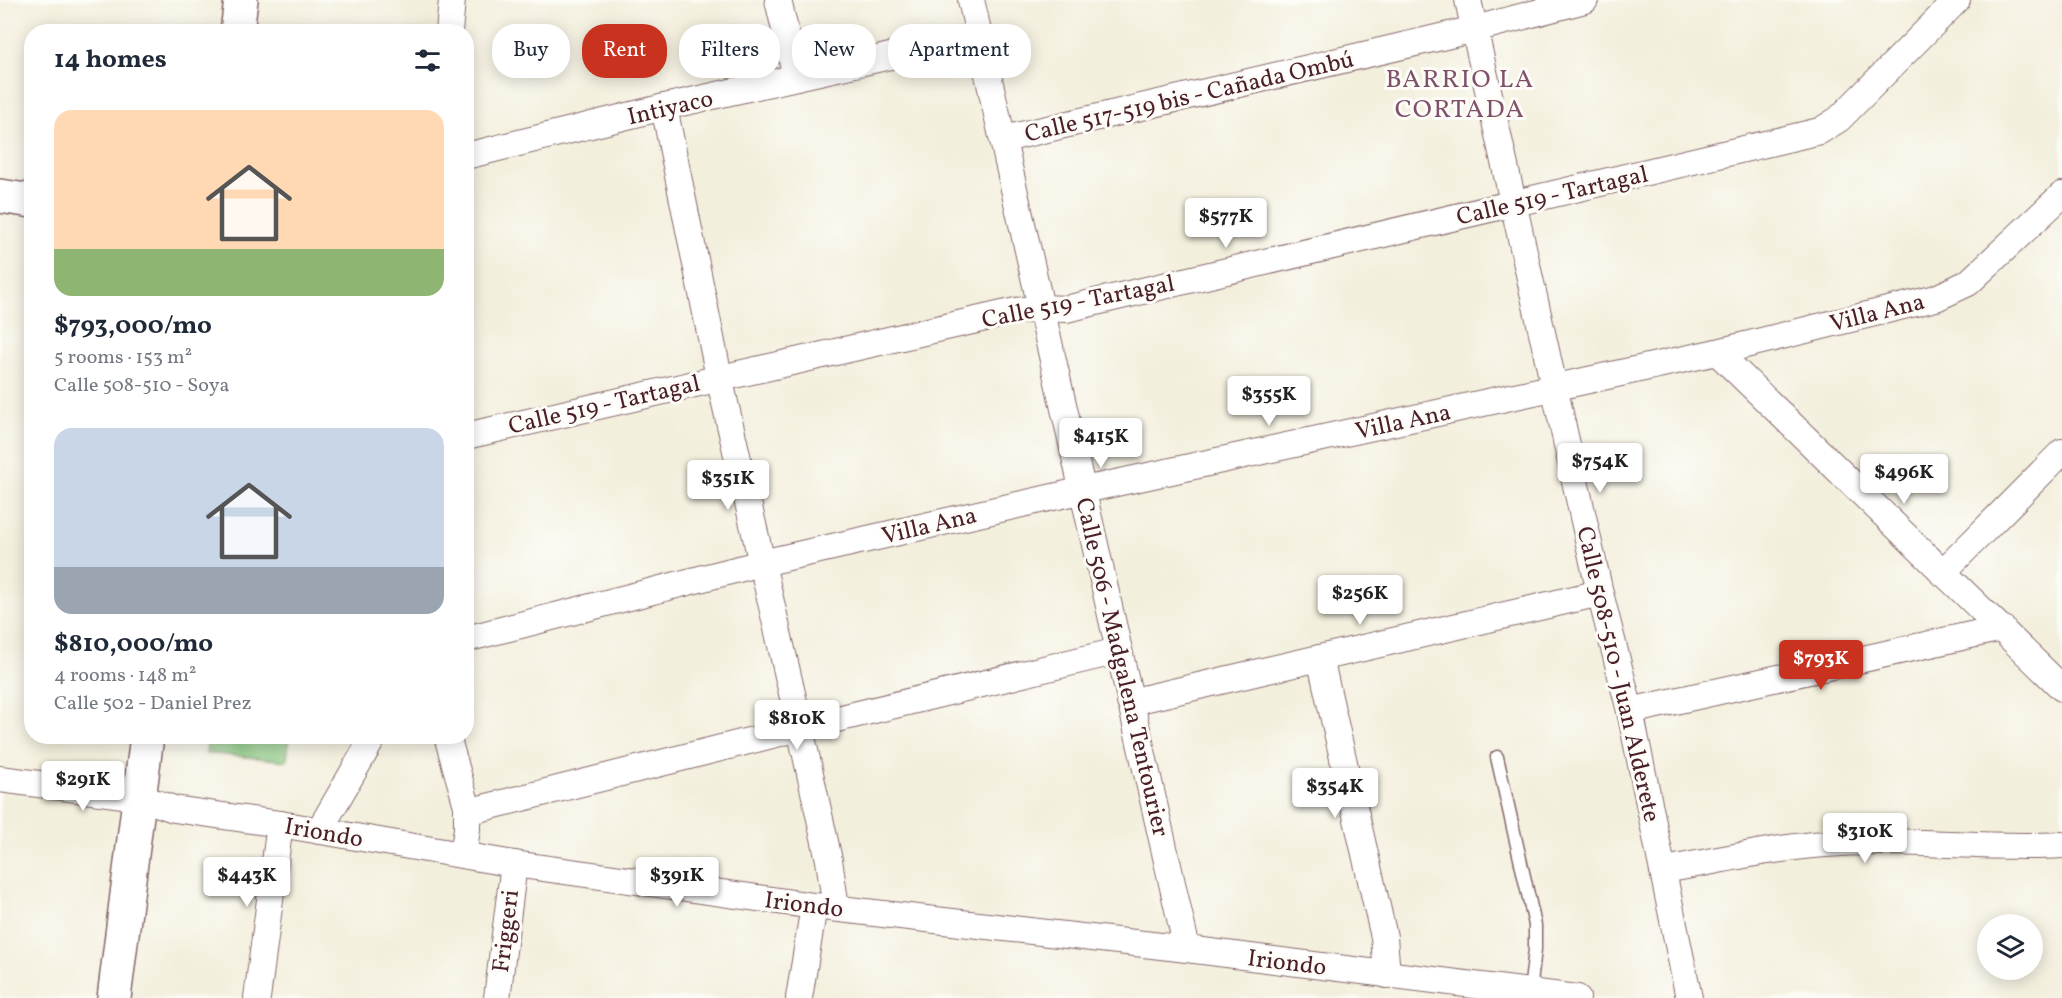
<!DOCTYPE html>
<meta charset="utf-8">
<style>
body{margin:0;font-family:Vollkorn,serif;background:#f2f2f3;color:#1f2937;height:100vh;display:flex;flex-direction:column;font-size:22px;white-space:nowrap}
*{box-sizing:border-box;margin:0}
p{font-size:20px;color:#747a83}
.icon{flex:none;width:33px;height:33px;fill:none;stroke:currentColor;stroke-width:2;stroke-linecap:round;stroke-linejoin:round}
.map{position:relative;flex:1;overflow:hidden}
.details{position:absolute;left:24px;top:24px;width:450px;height:720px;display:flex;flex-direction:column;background:#fff;border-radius:24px;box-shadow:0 3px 15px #0003}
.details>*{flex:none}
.top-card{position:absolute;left:492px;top:24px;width:570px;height:54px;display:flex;gap:12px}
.controls{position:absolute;left:1977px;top:914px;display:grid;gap:12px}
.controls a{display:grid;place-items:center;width:66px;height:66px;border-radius:50%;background:#fff;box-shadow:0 3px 15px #0003;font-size:30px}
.price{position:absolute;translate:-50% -51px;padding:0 14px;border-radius:6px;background:#fff;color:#222;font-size:20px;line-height:39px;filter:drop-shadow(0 2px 3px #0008)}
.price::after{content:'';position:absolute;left:50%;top:36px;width:18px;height:14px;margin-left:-9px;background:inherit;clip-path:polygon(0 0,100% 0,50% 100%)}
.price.selected{background:#c8321e;color:#fff}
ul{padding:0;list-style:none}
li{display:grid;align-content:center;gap:12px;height:318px;padding:0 30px}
li span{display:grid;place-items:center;height:186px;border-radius:18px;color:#555}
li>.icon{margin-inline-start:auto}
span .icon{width:108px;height:108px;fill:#fffc;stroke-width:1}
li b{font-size:26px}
h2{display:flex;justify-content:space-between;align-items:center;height:72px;padding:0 30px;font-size:26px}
.pill{padding:0 21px;border-radius:24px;background:#fff;box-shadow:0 3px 15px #0003;font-size:21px;line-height:54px}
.pill.selected{background:#c8321e;color:#fff}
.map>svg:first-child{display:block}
.green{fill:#86c67e;stroke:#687254;stroke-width:1.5}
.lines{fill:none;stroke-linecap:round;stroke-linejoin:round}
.lane-casing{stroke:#856869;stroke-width:15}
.street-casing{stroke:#856869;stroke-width:28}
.secondary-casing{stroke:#856869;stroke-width:36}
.lane{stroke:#fff;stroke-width:12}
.street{stroke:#fff;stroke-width:26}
.secondary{stroke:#fff;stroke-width:33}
.labels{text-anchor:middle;stroke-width:6;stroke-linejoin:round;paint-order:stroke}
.street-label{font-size:24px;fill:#4a1f2b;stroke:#fdfcf7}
.neighbourhood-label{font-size:26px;letter-spacing:1.5px;fill:#80516b;stroke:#fdfcf7}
</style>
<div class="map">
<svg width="2062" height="998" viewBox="0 0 2062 998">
<rect width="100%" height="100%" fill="#fdfcf7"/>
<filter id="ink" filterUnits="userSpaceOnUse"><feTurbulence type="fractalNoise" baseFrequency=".0167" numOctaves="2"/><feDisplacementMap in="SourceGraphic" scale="12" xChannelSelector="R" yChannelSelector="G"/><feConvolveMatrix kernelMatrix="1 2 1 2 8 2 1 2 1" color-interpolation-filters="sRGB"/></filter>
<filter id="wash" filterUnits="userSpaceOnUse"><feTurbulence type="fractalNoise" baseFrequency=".008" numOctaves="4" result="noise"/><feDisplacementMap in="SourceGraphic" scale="24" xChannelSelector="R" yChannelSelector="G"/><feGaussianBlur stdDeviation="1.35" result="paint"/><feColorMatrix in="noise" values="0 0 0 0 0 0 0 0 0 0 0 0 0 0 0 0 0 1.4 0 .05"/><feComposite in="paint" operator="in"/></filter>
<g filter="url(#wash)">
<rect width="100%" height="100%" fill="#f3efdd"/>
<polygon class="green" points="208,737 289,737 287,761 206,753"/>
</g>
<g filter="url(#ink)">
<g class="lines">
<g class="lane-casing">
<polyline id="lane" points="1497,757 1535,925 1535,949 1530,992"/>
</g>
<g class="street-casing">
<g id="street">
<polyline points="778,0 796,77"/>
<polyline points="971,0 1187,949"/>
<polyline points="1468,0 1600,593 1630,711 1689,998"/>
<polyline points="449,32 452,0"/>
<polyline points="664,107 719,377 800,728 829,860 836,908"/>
<polyline points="1004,139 1475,29 1585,0"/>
<polyline points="466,156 664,107 979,36"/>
<polyline points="1717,352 2062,688"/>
<polyline points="466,436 1016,311 1042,308 1066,309 1820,131 1839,119 1957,0"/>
<polyline points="1942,573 2062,452"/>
<polyline points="466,639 762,563 1084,490 1717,352 1936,298 1968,283 2062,195"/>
<polyline points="1320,658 1384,937 1387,975"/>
<polyline points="1130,702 1600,593"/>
<polyline points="1630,711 2002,628"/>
<polyline points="447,736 467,806 467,829 463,855"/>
<polyline points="0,779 139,797 174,809 280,824 514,864 814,906 1187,949 1577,998"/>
<polyline points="467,812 800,728 1118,651"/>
<polyline points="319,831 374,736"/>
<path d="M 1664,870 C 1717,861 1771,848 1825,844 C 1904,837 1983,850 2062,845"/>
<polyline points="257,998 280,824"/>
<polyline points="497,998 514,864"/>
<polyline points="799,998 814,906"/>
</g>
</g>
<g class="secondary-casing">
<g id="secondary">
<polyline points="237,32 241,0"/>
<polyline points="0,196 32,201"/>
<polyline points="114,998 147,736"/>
</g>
</g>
<use href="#lane" class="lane"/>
<use href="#street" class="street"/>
<use href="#secondary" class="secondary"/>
</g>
</g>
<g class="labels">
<g class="street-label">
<text transform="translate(1189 96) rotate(-13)" y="8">Calle 517-519 bis - Cañada Ombú</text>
<text transform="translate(670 107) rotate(-13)" y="8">Intiyaco</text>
<text transform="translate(1552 195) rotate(-13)" y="8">Calle 519 - Tartagal</text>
<text transform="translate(1078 301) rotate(-11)" y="8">Calle 519 - Tartagal</text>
<text transform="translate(1877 312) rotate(-14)" y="8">Villa Ana</text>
<text transform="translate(604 404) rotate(-13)" y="8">Calle 519 - Tartagal</text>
<text transform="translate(1403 421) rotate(-12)" y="8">Villa Ana</text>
<text transform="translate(929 525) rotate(-13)" y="8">Villa Ana</text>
<text transform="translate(1123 667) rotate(77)" y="8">Calle 506 - Madgalena Tentourier</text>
<text transform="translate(1619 674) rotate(77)" y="8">Calle 508-510 - Juan Alderete</text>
<text transform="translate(324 832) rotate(10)" y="8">Iriondo</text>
<text transform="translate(804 904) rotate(7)" y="8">Iriondo</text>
<text transform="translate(505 931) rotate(-83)" y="8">Friggeri</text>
<text transform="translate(1287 962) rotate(7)" y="8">Iriondo</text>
</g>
<g class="neighbourhood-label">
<text x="1460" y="87">BARRIO LA<tspan x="1460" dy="30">CORTADA</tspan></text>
</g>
</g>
</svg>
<div class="controls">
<a><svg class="icon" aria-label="layers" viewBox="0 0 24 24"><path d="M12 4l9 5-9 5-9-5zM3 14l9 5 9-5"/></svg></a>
</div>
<b class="price" style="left:1226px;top:249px">$577K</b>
<b class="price" style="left:1269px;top:427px">$355K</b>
<b class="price" style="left:1101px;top:469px">$415K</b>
<b class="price" style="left:1600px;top:494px">$754K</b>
<b class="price" style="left:1904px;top:505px">$496K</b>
<b class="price" style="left:728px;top:511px">$351K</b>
<b class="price" style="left:1360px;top:626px">$256K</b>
<b class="price selected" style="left:1821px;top:691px">$793K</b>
<b class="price" style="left:797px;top:751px">$810K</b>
<b class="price" style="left:83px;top:812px">$291K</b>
<b class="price" style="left:1335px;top:819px">$354K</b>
<b class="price" style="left:1865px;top:864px">$310K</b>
<b class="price" style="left:247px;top:908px">$443K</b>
<b class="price" style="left:677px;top:908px">$391K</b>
<div class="top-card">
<a class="pill">Buy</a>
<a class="pill selected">Rent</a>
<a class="pill">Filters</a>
<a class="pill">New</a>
<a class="pill">Apartment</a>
</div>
<section class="details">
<h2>14 homes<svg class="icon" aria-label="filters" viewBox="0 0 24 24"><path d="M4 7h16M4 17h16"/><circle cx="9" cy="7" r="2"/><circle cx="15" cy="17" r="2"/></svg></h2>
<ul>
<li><span style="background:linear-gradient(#ffd9b3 75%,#8fb573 0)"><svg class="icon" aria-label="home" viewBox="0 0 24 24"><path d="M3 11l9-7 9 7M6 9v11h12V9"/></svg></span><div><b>$793,000/mo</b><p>5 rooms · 153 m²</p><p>Calle 508-510 - Soya</p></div></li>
<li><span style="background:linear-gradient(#c9d6e8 75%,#9aa5b1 0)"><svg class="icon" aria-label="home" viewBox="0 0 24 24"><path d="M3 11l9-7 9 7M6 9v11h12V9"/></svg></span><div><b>$810,000/mo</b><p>4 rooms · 148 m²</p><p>Calle 502 - Daniel Prez</p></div></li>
</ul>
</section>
</div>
